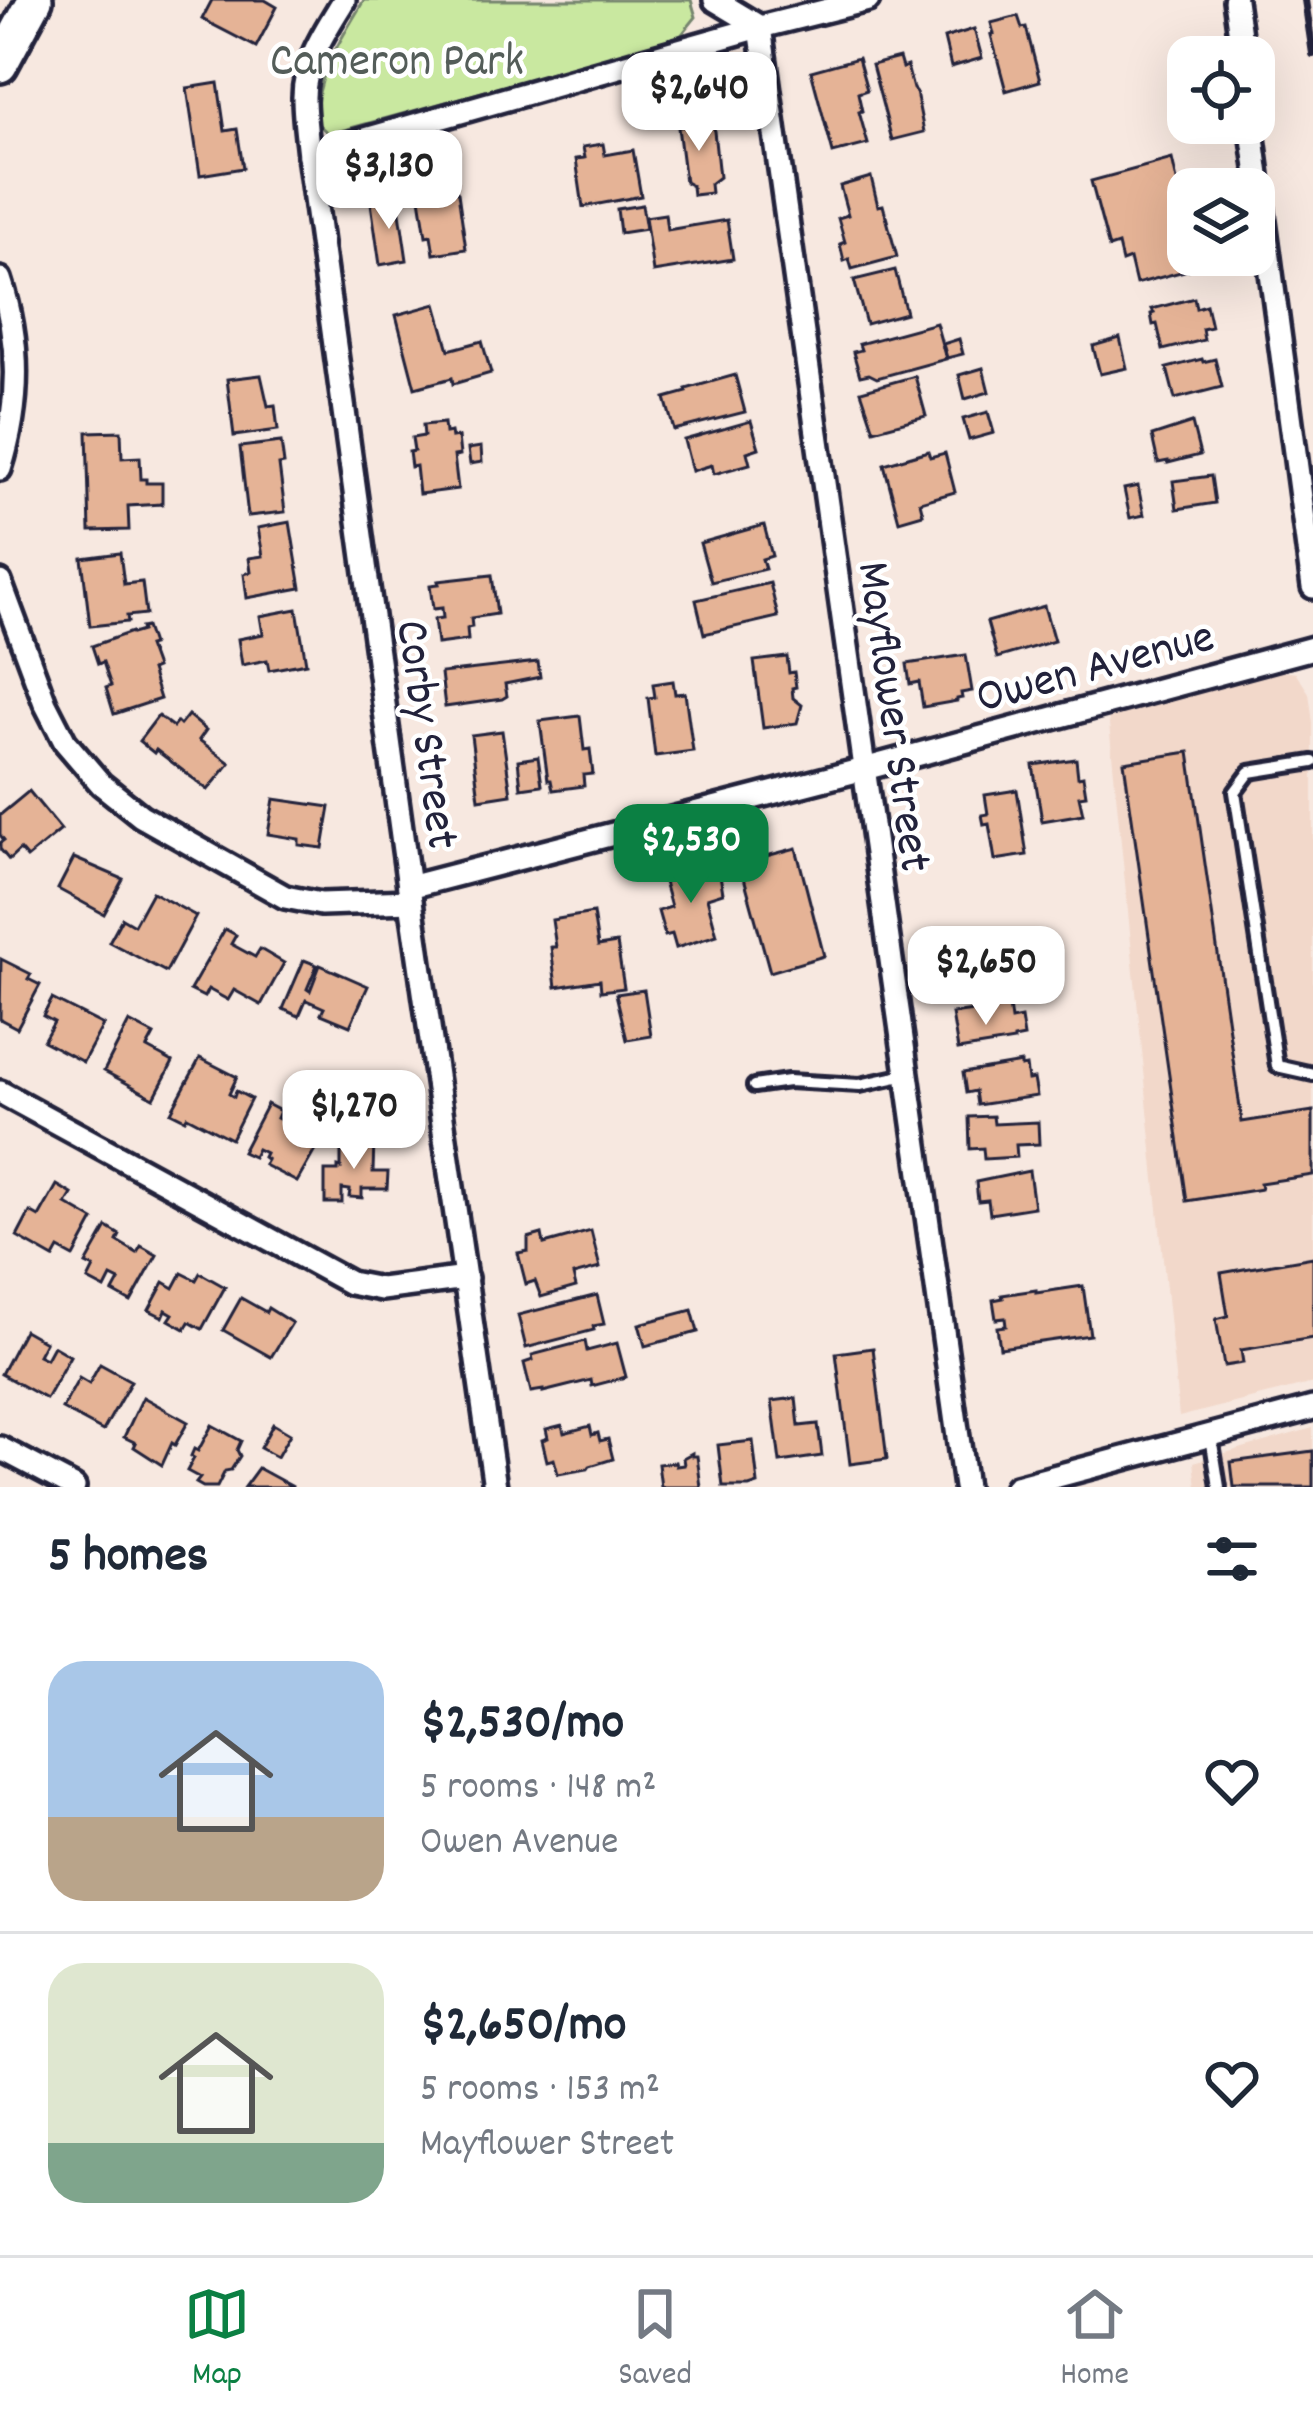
<!DOCTYPE html>
<meta charset="utf-8">
<style>
body{margin:0;font-family:Dekko,sans-serif;background:#f6f6f7;color:#1f2937;height:100vh;display:flex;flex-direction:column;font-size:45px;white-space:nowrap}
*{box-sizing:border-box;margin:0}
p{font-size:39px;color:#747a83}
.icon{flex:none;width:66px;height:66px;fill:none;stroke:currentColor;stroke-width:2;stroke-linecap:round;stroke-linejoin:round}
.map{position:relative;height:1487px;overflow:hidden}
.details{display:flex;flex-direction:column;background:#fff;flex:1}
.details>*{flex:none}
.tools{position:absolute;left:1167px;top:36px;display:grid;gap:24px}
.tools a{display:grid;place-items:center;width:108px;height:108px;border-radius:24px;background:#fff;box-shadow:0 12px 48px #0002;font-size:60px}
.price{position:absolute;translate:-50% -102px;padding:0 27px;border-radius:24px;background:#fff;color:#222;font-size:39px;line-height:78px;filter:drop-shadow(0 3px 6px #0008)}
.price::after{content:'';position:absolute;left:50%;top:72px;width:36px;height:27px;margin-left:-18px;background:inherit;clip-path:polygon(0 0,100% 0,50% 100%)}
.price.selected{background:#0b8043;color:#fff}
ul{padding:0;list-style:none}
li{display:flex;align-items:center;gap:36px;height:300px;padding:0 48px}
li+li{border-top:3px solid #e0e1e3}
li span{display:grid;place-items:center;flex:none;width:336px;height:240px;border-radius:36px;color:#555}
li>.icon{margin-inline-start:auto}
span .icon{width:144px;height:144px;fill:#fffc;stroke-width:1}
li b{font-size:51px}
h2{display:flex;justify-content:space-between;align-items:center;height:144px;padding:0 48px;font-size:51px}
.dock{display:flex;justify-content:space-around;align-items:center;height:168px;border-top:3px solid #e0e1e3;background:#fff;font-size:33px;color:#747a83}
.dock a{display:grid;justify-items:center;gap:6px}
.dock .selected{color:#0b8043}
.map>svg:first-child{display:block}
.built{fill:#f2d8ca}
.green{fill:#c9e8a0;stroke:#76856e;stroke-width:3}
.building{fill:#e5b396;stroke:#22223b;stroke-width:3}
.lines{fill:none;stroke-linecap:round;stroke-linejoin:round}
.lane-casing{stroke:#22223b;stroke-width:20}
.street-casing{stroke:#22223b;stroke-width:30}
.secondary-casing{stroke:#22223b;stroke-width:42}
.lane{stroke:#fff;stroke-width:10}
.street{stroke:#fff;stroke-width:21}
.secondary{stroke:#fff;stroke-width:33}
.rail{stroke:#22223b;stroke-width:8}
.labels{text-anchor:middle;stroke-width:9;stroke-linejoin:round;paint-order:stroke}
.park-label{font-size:48px;fill:#545d59;stroke:#fff}
.street-label{font-size:48px;fill:#22223b;stroke:#fff}
</style>
<div class="map">
<svg width="1313" height="1487" viewBox="0 0 1313 1487">
<rect width="100%" height="100%" fill="#f7e8e0"/>
<filter id="ink" filterUnits="userSpaceOnUse"><feTurbulence type="fractalNoise" baseFrequency=".00833" numOctaves="2"/><feDisplacementMap in="SourceGraphic" scale="24" xChannelSelector="R" yChannelSelector="G"/><feConvolveMatrix kernelMatrix="1 2 1 2 8 2 1 2 1" color-interpolation-filters="sRGB"/></filter>
<g filter="url(#ink)">
<g class="built">
<polygon points="1268,669 1296,673 1309,693 1313,723 1313,1383 1179,1417 1108,714"/>
<polygon points="1313,1428 1313,1487 1197,1487 1194,1462"/>
</g>
<path class="green" d="M 364,0 L 691,0 L 696,17 L 679,38 L 329,134 L 317,123 C 313,77 342,39 364,0 Z"/>
<g class="building">
<polygon points="212,0 265,0 277,7 256,47 202,19"/>
<polygon points="1018,16 1022,28 1026,27 1040,81 1006,91 991,35 994,34 991,23"/>
<polygon points="974,29 982,58 951,67 944,38"/>
<polygon points="858,58 867,90 858,93 862,111 859,112 868,144 833,153 811,71"/>
<polygon points="899,58 902,68 907,66 913,89 916,92 924,132 892,140 872,65"/>
<polygon points="218,83 225,131 237,129 243,168 200,175 187,88"/>
<polygon points="712,113 719,177 710,184 711,193 693,195 692,186 685,182 678,127 696,125 694,116"/>
<polygon points="603,144 605,155 633,150 641,196 583,207 576,159 585,158 583,147"/>
<polygon points="1172,159 1188,229 1188,255 1195,255 1196,259 1189,261 1192,269 1136,284 1130,259 1122,262 1118,245 1109,248 1091,181"/>
<polygon points="871,177 878,206 883,205 897,257 852,269 849,259 844,261 840,244 845,242 838,218 848,215 840,186"/>
<polygon points="453,182 455,190 458,193 466,249 434,254 431,235 426,236 420,198 425,197 424,187"/>
<polygon points="398,199 407,260 380,265 371,203"/>
<polygon points="642,205 646,229 620,233 617,209"/>
<polygon points="665,214 667,230 727,220 733,259 653,272 645,217"/>
<polygon points="895,270 906,313 866,324 854,280"/>
<polygon points="1194,298 1196,308 1206,305 1211,327 1202,329 1204,340 1163,350 1157,324 1153,325 1151,314 1154,313 1152,309"/>
<polygon points="436,304 449,350 482,341 491,373 453,384 452,378 415,388 396,315"/>
<polygon points="936,323 946,359 877,378 869,374 860,376 853,352 861,350 859,344"/>
<polygon points="1120,338 1127,368 1100,374 1093,346"/>
<polygon points="959,339 963,354 947,358 943,344"/>
<polygon points="1202,359 1203,362 1215,359 1222,387 1175,399 1167,368"/>
<polygon points="983,368 989,392 965,399 959,375"/>
<polygon points="261,375 268,406 275,405 278,430 234,436 227,379"/>
<polygon points="735,375 745,412 674,430 665,398 687,392 686,389"/>
<polygon points="915,376 926,416 874,430 861,391"/>
<polygon points="988,412 994,433 969,440 963,419"/>
<polygon points="751,421 759,448 747,452 750,464 714,474 712,465 692,471 684,440"/>
<polygon points="444,423 445,433 451,432 452,438 458,437 460,455 454,456 458,489 419,494 416,466 411,467 409,452 414,451 412,438 424,436 423,425"/>
<polygon points="1192,423 1200,455 1168,463 1168,461 1158,463 1152,436"/>
<polygon points="121,431 122,458 140,457 141,479 146,479 146,483 162,483 162,504 128,506 129,530 90,531 87,432"/>
<polygon points="281,442 284,464 279,465 285,512 248,516 240,447"/>
<polygon points="481,447 482,462 470,464 468,449"/>
<polygon points="928,451 930,457 945,453 955,492 920,502 923,514 899,521 884,464"/>
<polygon points="1211,476 1215,503 1177,509 1173,481"/>
<polygon points="1138,486 1144,515 1130,518 1124,489"/>
<polygon points="290,522 301,588 247,598 244,574 251,572 249,558 263,556 258,528"/>
<polygon points="764,525 772,556 762,559 765,569 711,582 700,543"/>
<polygon points="120,553 124,584 142,582 146,614 127,616 128,622 90,626 82,558"/>
<polygon points="492,575 497,614 471,618 472,627 467,628 468,640 437,644 434,619 443,618 442,608 433,609 430,585 439,584 438,581"/>
<polygon points="770,583 778,617 704,634 696,600"/>
<polygon points="1044,606 1054,641 997,658 987,622"/>
<polygon points="297,609 306,663 269,670 267,660 242,665 238,639 263,634 260,616"/>
<polygon points="146,627 152,645 148,646 156,668 151,670 160,699 114,714 106,688 111,686 103,662 98,664 92,646 131,632 132,634 142,631 141,628"/>
<polygon points="966,655 972,691 961,693 962,698 957,699 957,701 923,707 919,682 910,684 907,664"/>
<polygon points="787,657 789,673 794,672 796,687 792,688 793,698 802,705 797,723 763,728 754,661"/>
<polygon points="538,662 540,677 505,684 507,696 502,699 445,707 441,673"/>
<polygon points="673,681 675,694 685,693 693,751 655,756 648,698 655,697 653,684"/>
<polygon points="188,715 206,730 199,740 230,763 208,790 156,750 154,753 139,741 158,716 173,727 177,722 180,725"/>
<polygon points="580,716 584,750 590,749 593,774 583,775 584,786 553,790 551,780 548,780 540,721"/>
<polygon points="502,731 511,794 479,799 471,735"/>
<polygon points="1189,752 1242,1122 1313,1111 1313,1175 1260,1183 1261,1189 1187,1201 1124,762"/>
<polygon points="538,757 542,785 521,788 518,760"/>
<polygon points="1076,759 1078,777 1083,776 1086,795 1079,796 1083,814 1042,821 1033,765"/>
<polygon points="1017,790 1027,855 995,860 989,824 984,825 982,815 988,814 985,795"/>
<polygon points="29,791 61,830 27,858 20,850 9,860 0,849 0,843 4,840 0,835 0,815"/>
<polygon points="274,799 330,807 323,848 299,845 299,839 268,834"/>
<polygon points="796,848 824,956 770,972 740,863"/>
<polygon points="74,858 123,879 104,914 58,889"/>
<polygon points="712,862 715,872 720,875 723,893 707,898 717,935 676,948 672,934 665,936 658,911 671,907 664,882 692,873 693,876 697,875 694,867"/>
<polygon points="152,892 196,916 166,972 109,942 122,918 134,925"/>
<polygon points="593,913 598,946 617,943 624,988 601,991 600,980 556,987 551,947 556,947 552,920"/>
<polygon points="225,929 236,935 231,944 255,957 260,949 284,963 261,1005 234,990 228,1000 208,989 204,997 190,990"/>
<polygon points="1023,955 1028,989 963,999 962,994 953,995 951,979 959,978 958,966"/>
<polygon points="1,959 31,974 28,979 40,985 17,1028 0,1019"/>
<polygon points="304,960 317,965 307,989 310,991 320,965 368,986 350,1026 321,1014 324,1008 306,1000 299,1016 283,1009"/>
<polygon points="644,990 651,1036 627,1040 616,994"/>
<polygon points="52,999 103,1025 83,1062 43,1041 54,1022 43,1016"/>
<polygon points="1009,1006 1011,1020 1021,1018 1024,1037 1014,1039 1014,1041 958,1050 952,1014"/>
<polygon points="129,1022 154,1035 147,1048 173,1062 154,1098 104,1071"/>
<polygon points="200,1058 237,1077 229,1094 234,1097 236,1091 251,1099 231,1139 187,1116 185,1119 171,1112"/>
<polygon points="1021,1063 1021,1067 1026,1066 1028,1080 1034,1079 1037,1096 977,1105 975,1091 966,1093 963,1073"/>
<polygon points="267,1104 280,1111 277,1118 319,1140 318,1145 297,1182 264,1165 267,1160 263,1157 265,1153 257,1149 253,1157 242,1152"/>
<polygon points="993,1116 994,1124 1038,1122 1039,1144 1016,1145 1017,1157 984,1159 983,1148 970,1149 969,1117"/>
<polygon points="341,1139 374,1139 373,1172 388,1172 387,1189 362,1189 362,1198 349,1197 350,1190 342,1189 342,1203 325,1203 325,1171 338,1171 338,1167 341,1168"/>
<polygon points="1029,1171 1034,1207 990,1214 988,1200 978,1201 976,1182"/>
<polygon points="57,1185 72,1194 66,1204 94,1220 74,1257 59,1249 54,1258 17,1237 30,1212 39,1217"/>
<polygon points="107,1227 120,1235 117,1241 137,1253 141,1246 157,1255 131,1302 113,1292 119,1281 111,1277 105,1289 88,1280 94,1268 86,1264"/>
<polygon points="591,1231 600,1268 573,1275 576,1287 541,1297 535,1281 526,1284 518,1253 528,1251 528,1238 542,1234 544,1244"/>
<polygon points="1313,1257 1313,1338 1241,1350 1243,1363 1224,1366 1216,1319 1228,1316 1221,1273"/>
<polygon points="182,1273 196,1280 200,1273 225,1287 202,1329 189,1322 185,1329 169,1320 173,1314 166,1310 163,1317 149,1310 164,1282 174,1288"/>
<polygon points="1083,1286 1090,1335 1000,1348 997,1327 1006,1326 1005,1318 996,1319 993,1300 1003,1298 1002,1295 1036,1290 1036,1293"/>
<polygon points="597,1295 604,1324 593,1326 594,1330 526,1348 518,1315"/>
<polygon points="241,1298 266,1312 268,1308 292,1323 271,1357 223,1330"/>
<polygon points="692,1310 698,1332 645,1346 639,1324"/>
<polygon points="24,1330 45,1342 38,1355 46,1359 53,1346 70,1356 46,1399 1,1374"/>
<polygon points="585,1341 587,1351 617,1343 626,1377 592,1386 591,1380 543,1392 543,1390 531,1392 524,1363 533,1360 532,1355"/>
<polygon points="873,1348 887,1459 850,1464 836,1353"/>
<polygon points="100,1364 131,1381 103,1431 62,1409 79,1378 89,1384"/>
<polygon points="143,1397 188,1422 175,1445 172,1443 162,1465 134,1447 136,1443 124,1437"/>
<polygon points="796,1398 799,1426 818,1424 822,1456 780,1462 772,1401"/>
<polygon points="273,1424 290,1434 277,1457 260,1448"/>
<polygon points="212,1425 241,1441 237,1450 240,1456 231,1470 225,1471 217,1487 203,1487 196,1483 200,1478 187,1471 194,1458 191,1456 194,1449 198,1451"/>
<polygon points="562,1425 564,1433 590,1426 592,1435 598,1433 600,1441 608,1439 613,1459 590,1466 588,1469 558,1474 554,1459 547,1461 542,1440 548,1438 546,1429"/>
<polygon points="753,1441 758,1484 749,1487 723,1487 718,1445"/>
<polygon points="1313,1451 1313,1487 1234,1487 1231,1462"/>
<polygon points="692,1453 692,1456 697,1456 701,1487 661,1487 658,1464 675,1462 676,1466 684,1465 683,1458"/>
<polygon points="258,1468 293,1487 244,1487"/>
</g>
<g class="lines">
<g class="lane-casing">
<g id="lane">
<polyline points="1313,762 1250,772 1235,792 1277,1066 1313,1074"/>
<polyline points="754,1086 788,1081 860,1085 906,1075"/>
<polyline points="1211,1437 1219,1487"/>
</g>
</g>
<g class="street-casing">
<g id="street">
<path d="M 344,0 C 326,30 304,61 304,97 C 304,116 307,136 309,155 L 409,887 L 495,1487"/>
<polyline points="715,0 760,27"/>
<polyline points="1235,0 1243,57"/>
<polyline points="760,27 965,1487"/>
<polyline points="1251,123 1313,587"/>
<polyline points="309,155 760,27 868,0"/>
<path d="M 0,279 C 21,342 20,406 0,469"/>
<polyline points="0,582 45,703 65,742 101,784 141,816 285,897 321,904 411,901"/>
<polyline points="409,887 864,769 1313,648"/>
<polyline points="0,1092 350,1283 381,1289 466,1278"/>
<polyline points="0,1448 74,1487"/>
<polyline points="1016,1487 1313,1408"/>
</g>
</g>
<g class="secondary-casing">
<polyline id="secondary" points="0,65 35,0"/>
</g>
<use href="#lane" class="lane"/>
<use href="#street" class="street"/>
<use href="#secondary" class="secondary"/>
<polyline class="rail" points="1305,0 1313,54"/>
</g>
</g>
<g class="labels">
<g class="park-label">
<text x="397" y="74">Cameron Park</text>
</g>
<g class="street-label">
<text transform="translate(1094 663) rotate(-15)" y="17">Owen Avenue</text>
<text transform="translate(898 716) rotate(82)" y="17">Mayflower Street</text>
<text transform="translate(431 734) rotate(82)" y="17">Corby Street</text>
</g>
</g>
</svg>
<div class="tools">
<a><svg class="icon" aria-label="locate" viewBox="0 0 24 24"><circle cx="12" cy="12" r="6"/><path d="M12 2v4M12 18v4M2 12h4M18 12h4"/></svg></a>
<a><svg class="icon" aria-label="layers" viewBox="0 0 24 24"><path d="M12 4l9 5-9 5-9-5zM3 14l9 5 9-5"/></svg></a>
</div>
<b class="price" style="left:699px;top:154px">$2,640</b>
<b class="price" style="left:389px;top:232px">$3,130</b>
<b class="price selected" style="left:691px;top:906px">$2,530</b>
<b class="price" style="left:986px;top:1028px">$2,650</b>
<b class="price" style="left:354px;top:1172px">$1,270</b>
</div>
<section class="details">
<h2>5 homes<svg class="icon" aria-label="filters" viewBox="0 0 24 24"><path d="M4 7h16M4 17h16"/><circle cx="9" cy="7" r="2"/><circle cx="15" cy="17" r="2"/></svg></h2>
<ul>
<li><span style="background:linear-gradient(#a9c7e8 65%,#b9a48a 0)"><svg class="icon" aria-label="home" viewBox="0 0 24 24"><path d="M3 11l9-7 9 7M6 9v11h12V9"/></svg></span><div><b>$2,530/mo</b><p>5 rooms · 148 m²</p><p>Owen Avenue</p></div><svg class="icon" aria-label="heart" viewBox="0 0 24 24"><path d="M12 20l-8-8c-3-5 5-10 8-4 3-6 11-1 8 4z"/></svg></li>
<li><span style="background:linear-gradient(#dfe7d0 75%,#7fa58c 0)"><svg class="icon" aria-label="home" viewBox="0 0 24 24"><path d="M3 11l9-7 9 7M6 9v11h12V9"/></svg></span><div><b>$2,650/mo</b><p>5 rooms · 153 m²</p><p>Mayflower Street</p></div><svg class="icon" aria-label="heart" viewBox="0 0 24 24"><path d="M12 20l-8-8c-3-5 5-10 8-4 3-6 11-1 8 4z"/></svg></li>
</ul>
</section>
<nav class="dock">
<a class="selected"><svg class="icon" aria-label="map" viewBox="0 0 24 24"><path d="M3 6l6-2 6 2 6-2v14l-6 2-6-2-6 2zM9 4v14M15 6v14"/></svg>Map</a>
<a><svg class="icon" aria-label="saved" viewBox="0 0 24 24"><path d="M7 4h10v16l-5-4-5 4z"/></svg>Saved</a>
<a><svg class="icon" aria-label="home" viewBox="0 0 24 24"><path d="M3 11l9-7 9 7M6 9v11h12V9"/></svg>Home</a>
</nav>
